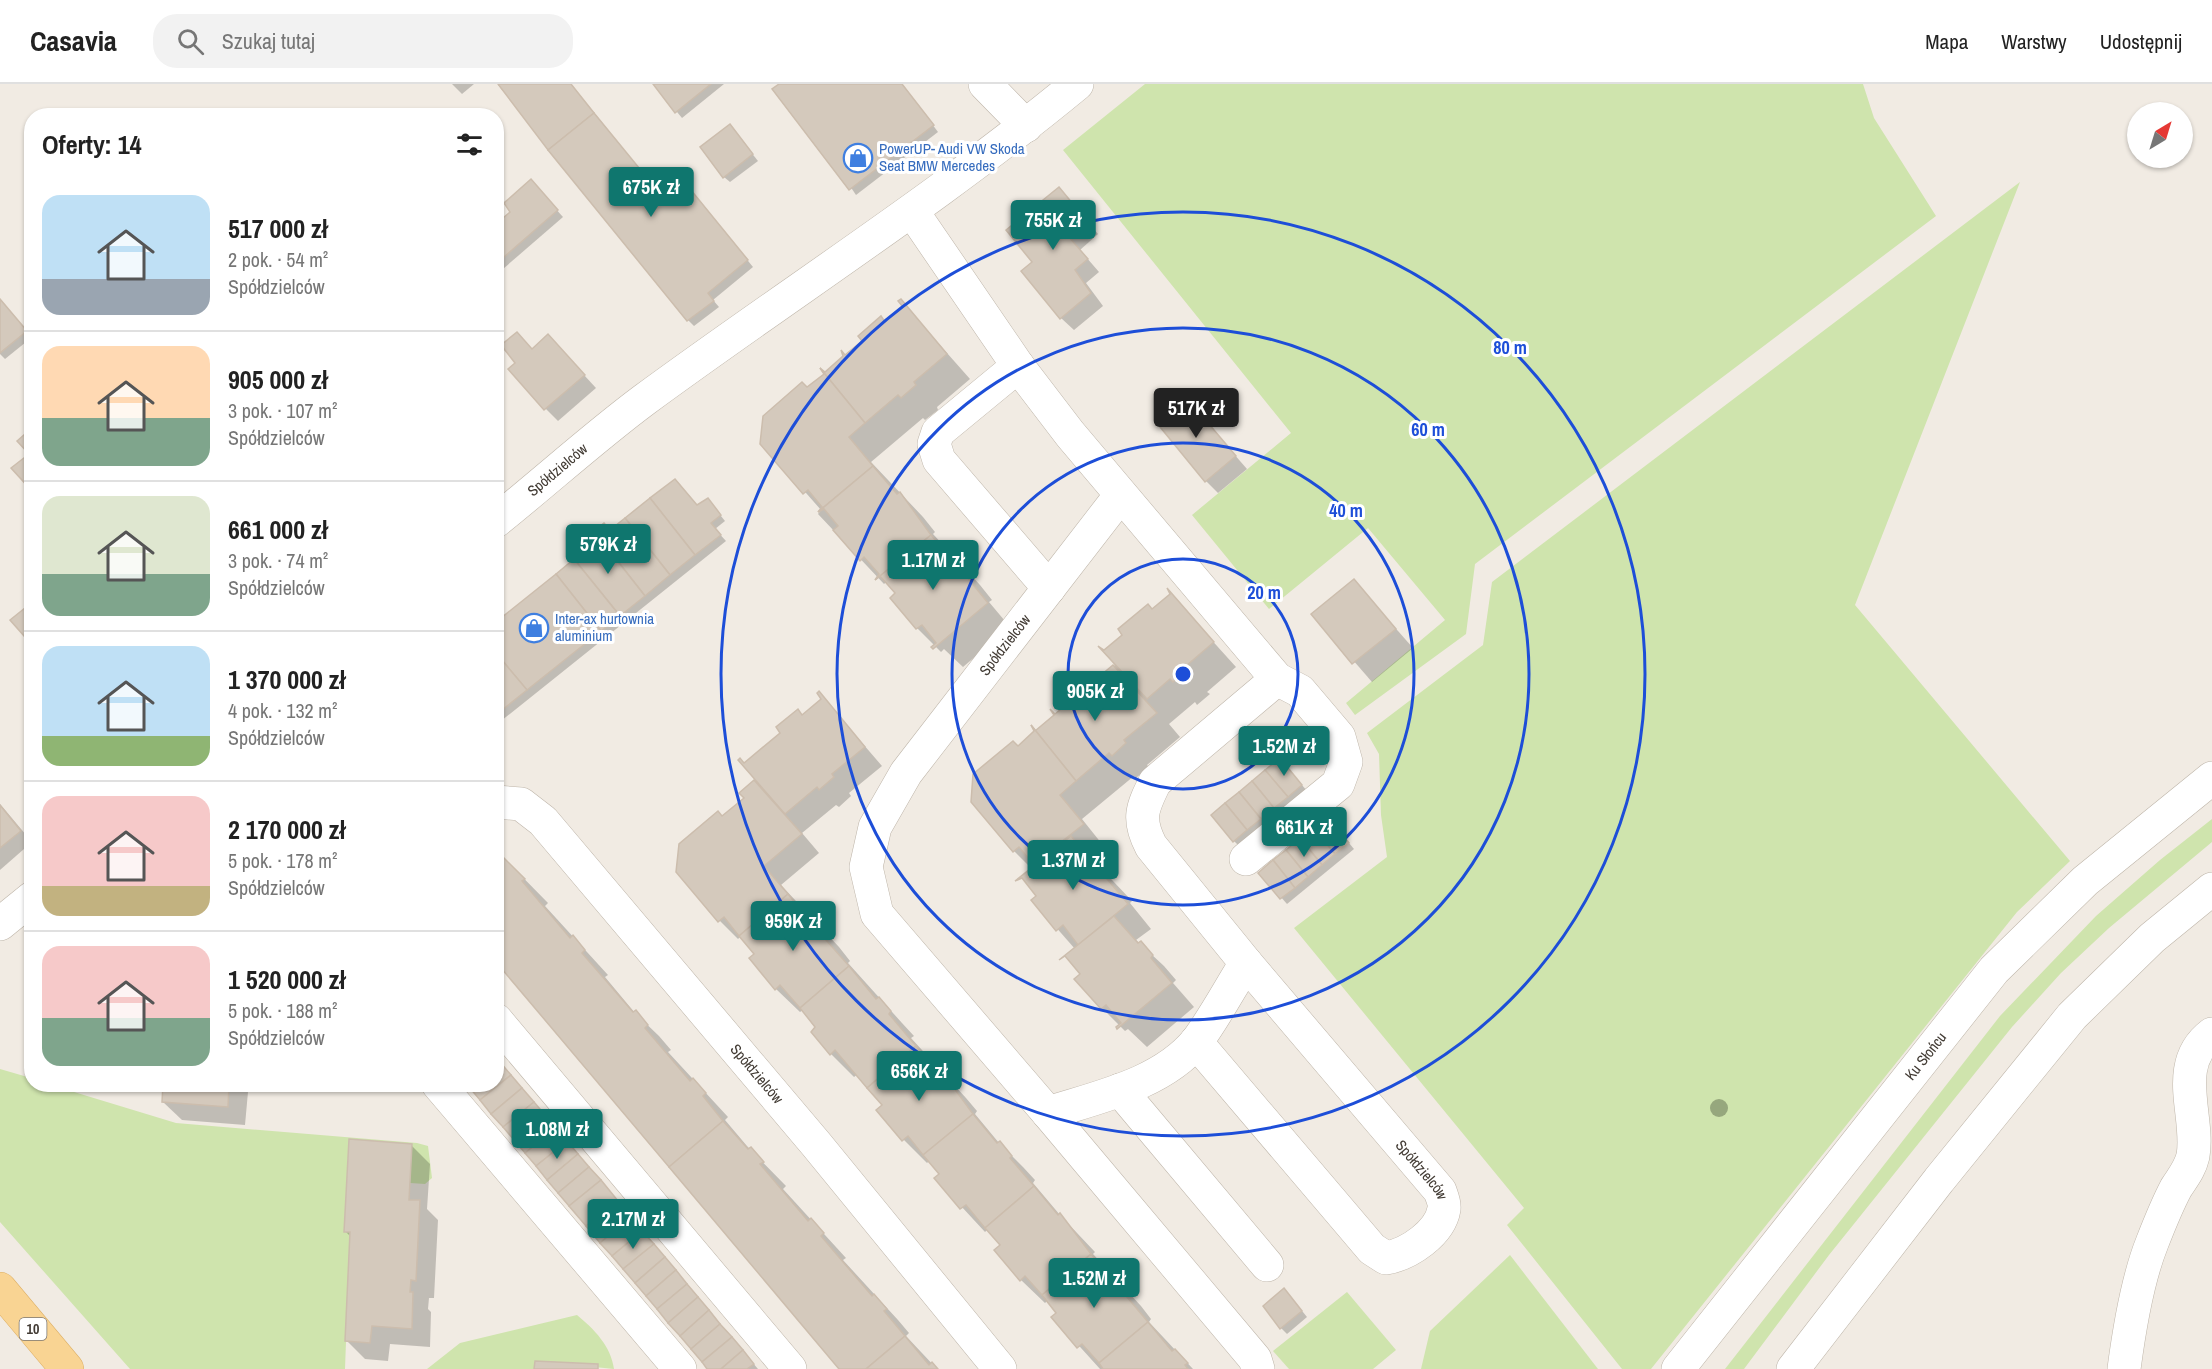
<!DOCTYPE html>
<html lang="pl">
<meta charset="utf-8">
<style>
body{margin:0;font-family:"Archivo Narrow",sans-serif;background:#f2f2f2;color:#222;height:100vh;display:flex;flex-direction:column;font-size:22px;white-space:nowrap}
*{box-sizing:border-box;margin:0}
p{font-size:20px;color:#767676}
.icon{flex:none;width:33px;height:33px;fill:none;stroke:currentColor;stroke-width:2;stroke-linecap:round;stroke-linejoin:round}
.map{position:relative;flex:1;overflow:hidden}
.panel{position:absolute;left:24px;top:24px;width:480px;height:984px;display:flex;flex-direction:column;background:#fff;border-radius:24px;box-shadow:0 2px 4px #0004}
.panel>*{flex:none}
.needle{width:39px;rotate:38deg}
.fabs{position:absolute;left:2127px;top:18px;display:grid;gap:12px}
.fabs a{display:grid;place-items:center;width:66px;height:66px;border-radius:50%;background:#fff;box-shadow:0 2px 4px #0004;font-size:30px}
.price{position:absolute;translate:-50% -51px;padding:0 14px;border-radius:6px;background:#0f766e;color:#fff;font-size:20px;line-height:39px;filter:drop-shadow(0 2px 3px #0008)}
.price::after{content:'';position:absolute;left:50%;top:36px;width:18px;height:14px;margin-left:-9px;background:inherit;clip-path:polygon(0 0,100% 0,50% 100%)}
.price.current{background:#222;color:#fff}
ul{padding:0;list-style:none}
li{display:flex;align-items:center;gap:18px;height:150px;padding:0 18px}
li+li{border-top:2px solid #e0e0e0}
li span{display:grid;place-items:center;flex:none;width:168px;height:120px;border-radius:18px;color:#555}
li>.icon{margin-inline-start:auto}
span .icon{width:72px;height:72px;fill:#fffc;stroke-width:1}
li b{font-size:26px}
h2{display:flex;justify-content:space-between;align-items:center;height:72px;padding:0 18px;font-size:26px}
header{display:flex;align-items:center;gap:36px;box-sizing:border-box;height:84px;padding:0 30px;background:#fff;border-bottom:2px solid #e0e0e0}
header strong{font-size:28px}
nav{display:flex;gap:33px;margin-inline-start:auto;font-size:21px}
.search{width:420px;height:54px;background:#f2f2f2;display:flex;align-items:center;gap:15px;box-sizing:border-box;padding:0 21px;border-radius:24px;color:#767676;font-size:22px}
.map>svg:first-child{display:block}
.green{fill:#cfe4ad}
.shadow{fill:#0003}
.building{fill:#d4c9bc;stroke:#ccbdad;stroke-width:1.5}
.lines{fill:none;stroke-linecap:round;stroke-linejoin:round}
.minor-casing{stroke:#beb5a9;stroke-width:34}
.major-casing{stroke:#ddaf65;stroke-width:34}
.minor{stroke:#fff;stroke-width:33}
.major{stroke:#f9d493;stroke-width:33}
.tree{fill:#96a77d}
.ring{fill:none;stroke:#1d4ed8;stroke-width:3}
.labels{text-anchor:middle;stroke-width:6;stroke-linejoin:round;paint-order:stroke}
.shield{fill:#fff;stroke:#7b7671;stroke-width:1.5}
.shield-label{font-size:14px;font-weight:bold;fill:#423b34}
.shop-label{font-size:15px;fill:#366cbe;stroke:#fff;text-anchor:start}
.street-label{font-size:15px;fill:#423b34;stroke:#fff}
.centre{fill:#1d4ed8;stroke:#fff;stroke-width:3}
.ring-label{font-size:18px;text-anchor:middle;font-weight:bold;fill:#1d4ed8;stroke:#fff;stroke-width:6;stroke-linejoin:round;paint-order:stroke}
</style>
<header>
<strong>Casavia</strong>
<div class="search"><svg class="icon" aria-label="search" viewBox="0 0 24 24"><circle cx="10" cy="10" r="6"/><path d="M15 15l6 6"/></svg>Szukaj tutaj</div>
<nav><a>Mapa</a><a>Warstwy</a><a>Udostępnij</a></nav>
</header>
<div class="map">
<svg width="2212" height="1285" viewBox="0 0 2212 1285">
<rect width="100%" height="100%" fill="#f1ebe3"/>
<g class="green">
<polygon points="1145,0 1863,0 1874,34 1936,132 1475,480 1466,550 1355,631 1346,619 1445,536 1368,444 1269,525 1192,431 1291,349 1063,66"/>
<polygon points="2020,98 1855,521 2070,777 2017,828 1651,1285 1622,1285 1507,1141 1524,1124 1294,844 1387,773 1381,731 1379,670 1367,649 1483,561 1492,498"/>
<polygon points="2212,735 2212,758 2109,844 2061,889 2012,943 1829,1171 1744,1285 1725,1285 2000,932 2096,832 2160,776"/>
<polygon points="0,985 31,994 32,1000 51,1001 176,1039 417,1059 428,1062 432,1094 425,1100 410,1099 412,1060 349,1055 344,1147 350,1148 345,1285 130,1285 0,1138"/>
<polygon points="1510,1171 1598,1285 1421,1285 1430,1247"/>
<polygon points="1347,1208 1396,1266 1373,1285 1289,1285 1273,1267"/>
<path d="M 577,1231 C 594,1245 611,1262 614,1285 L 535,1277 L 534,1285 L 427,1285 L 460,1259 Z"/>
</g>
<g class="shadow">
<polygon points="452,0 474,0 462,10"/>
<polygon points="500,0 571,0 662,113 688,103 753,183 713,216 719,223 694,242 688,236 498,1"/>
<polygon points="654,0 724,0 682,34"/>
<polygon points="781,0 902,0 938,48 856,111"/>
<polygon points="730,42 758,77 730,98 724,93"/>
<polygon points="536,103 563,133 496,191 496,142"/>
<polygon points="1059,105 1098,150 1080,166 1099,188 1086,199 1103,222 1074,246 1061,234 1034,178"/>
<polygon points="0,217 31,254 5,275 0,270"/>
<polygon points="901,217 970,295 937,323 938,326 925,336 923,334 871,378 923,433 935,448 933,450 980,501 992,516 989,518 1010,543 963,583 944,565 941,568 917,544 897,509 887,497 884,500 818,430 821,426 762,359 807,305 864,258 881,234 886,239 905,223"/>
<polygon points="560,265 596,304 558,337 546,325 518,279 533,266"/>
<polygon points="1186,315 1247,385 1218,409 1206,397"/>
<polygon points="713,422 725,437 715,445 726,457 496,641 496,540 610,448 698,423"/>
<polygon points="1354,497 1413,564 1372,598 1313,530"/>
<polygon points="1171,511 1236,583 1207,608 1210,610 1197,621 1195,618 1169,640 1180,653 1147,681 1149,683 1136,694 1134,692 1082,735 1106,765 1093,776 1132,817 1130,819 1151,845 1136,856 1164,882 1176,896 1173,899 1194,923 1147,963 1128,945 1125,947 1102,924 1082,890 1075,865 1033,817 1038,813 1023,793 1031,784 1014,767 1018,664 1115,581 1104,568"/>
<polygon points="820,610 882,682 849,709 851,712 839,723 836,721 802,749 819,769 781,801 839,863 850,877 848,879 902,939 914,952 911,954 966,1014 977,1027 975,1030 999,1059 1023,1083 1035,1096 1033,1099 1060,1131 1095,1168 1093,1170 1141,1222 1151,1235 1149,1238 1193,1285 1100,1285 1053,1233 1058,1229 1048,1216 1045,1219 1021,1196 1002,1162 988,1145 985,1148 936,1095 941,1090 930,1076 927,1079 903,1055 884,1021 858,990 854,993 831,970 817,943 803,926 800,928 776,905 757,871 741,852 738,855 720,837 677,787 723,734 746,714 741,709 757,696 803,632 823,615"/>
<polygon points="1286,682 1307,707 1240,763 1234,757"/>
<polygon points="0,720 32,758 0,786"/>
<polygon points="1333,740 1354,765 1287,820 1260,789"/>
<polygon points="496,766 548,819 545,822 608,891 605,893 635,929 659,952 671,966 668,968 728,1033 725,1036 747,1062 786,1102 783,1105 846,1174 843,1176 898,1236 909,1249 906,1252 937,1285 841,1285 496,875"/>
<polygon points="496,975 758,1285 710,1285 469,1000 496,1000"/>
<polygon points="164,1000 245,1000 248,1008 245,1041 182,1036 163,1018"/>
<polygon points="412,1062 430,1080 427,1125 438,1136 434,1214 429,1214 428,1225 431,1228 430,1263 390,1260 388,1277 365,1275 347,1257 351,1153 345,1147"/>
<polygon points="1290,1212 1307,1233 1287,1250 1281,1244"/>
</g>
<g class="building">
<polygon points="498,0 571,0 594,29 548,66"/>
<polygon points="653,0 711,0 675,29"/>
<polygon points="779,0 902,0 934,41 849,106 772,5"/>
<polygon points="594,29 662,112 682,95 748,176 708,209 714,217 687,237 548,66"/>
<polygon points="730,40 753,70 723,94 700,63"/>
<polygon points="531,95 558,126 496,180 496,140 510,128 504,119"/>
<polygon points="1059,103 1087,137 1069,153 1088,175 1075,186 1091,209 1060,235 1021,187 1032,178 1006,146"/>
<polygon points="0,215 27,247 0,269"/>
<polygon points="901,215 947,270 914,298 916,301 901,314 898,311 865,339 820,284 825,288 843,272 841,266 845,271 862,257 858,252 881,232 885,238 903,223 898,217"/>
<polygon points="517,248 532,265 548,250 585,291 544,326 508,285 515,279 501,261"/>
<polygon points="820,284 865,339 849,353 873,382 818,428 822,423 808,406 803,410 760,360 763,332 802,298 807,303 824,290"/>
<polygon points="1186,313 1236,372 1205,398 1156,338"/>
<polygon points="32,338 32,407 11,384 29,370 17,357 25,350 25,343"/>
<polygon points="873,382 897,410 900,408 931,451 875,496 879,490 864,473 860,477 833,446 838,442 824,425 818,428"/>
<polygon points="675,395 697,421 708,414 721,431 711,439 721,451 695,471 650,414"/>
<polygon points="650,414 695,471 670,491 625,434"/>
<polygon points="625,434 670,491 645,512 594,447 604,439 610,446"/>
<polygon points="594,447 645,512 620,532 574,475 587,465 581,457"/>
<polygon points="931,451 954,478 957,476 969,491 967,493 988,519 933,565 931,563 936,559 922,541 916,545 890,514 895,509 880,492 875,496"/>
<polygon points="574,475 620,532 601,547 556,490"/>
<polygon points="556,490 601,547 527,606 496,569 496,538"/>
<polygon points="1354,495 1396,545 1352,580 1311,530"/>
<polygon points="1167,504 1214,558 1185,583 1187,586 1173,598 1170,595 1147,615 1098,562 1104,566 1122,551 1118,545 1148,520 1152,525 1170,510"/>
<polygon points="30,520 32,522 32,561 10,536"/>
<polygon points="496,569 527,606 496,631"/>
<polygon points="1113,581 1157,629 1124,656 1126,659 1112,672 1109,669 1076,697 1031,641 1035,647 1054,631 1050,625 1055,630 1073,615 1069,610 1091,590 1095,596"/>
<polygon points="819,607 865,663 832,690 834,693 819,706 817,703 785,730 738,676 740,674 744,679 780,649 776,643 798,625 802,631 821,615 817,609"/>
<polygon points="1031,641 1076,697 1060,711 1084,740 1033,780 1019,763 1013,768 971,718 973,690 1013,657 1018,662 1034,647"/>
<polygon points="1280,674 1302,701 1288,713 1265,686"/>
<polygon points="1265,686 1288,713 1274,724 1252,697"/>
<polygon points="754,696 802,750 764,782 788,810 739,852 724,833 718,838 676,788 679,760 718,727 722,732 744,714 739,709"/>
<polygon points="1252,697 1274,724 1261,735 1239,708"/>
<polygon points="1239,708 1261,735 1247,746 1225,719"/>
<polygon points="1225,719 1247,746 1233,758 1211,731"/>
<polygon points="0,721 21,747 0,764"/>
<polygon points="1327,732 1349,759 1335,770 1313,744"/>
<polygon points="1313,744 1335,770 1322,781 1300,754"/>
<polygon points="1071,752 1094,780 1097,777 1110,793 1107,795 1128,820 1078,861 1063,841 1056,847 1031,816 1036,812 1022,794 1015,797"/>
<polygon points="1300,754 1322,781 1308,793 1286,766"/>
<polygon points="496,766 525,795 522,797 570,854 573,851 585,866 582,869 633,928 636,926 648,941 645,944 690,997 693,994 706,1009 703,1012 723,1037 669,1083 496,878"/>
<polygon points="1286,766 1308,793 1295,804 1273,776"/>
<polygon points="1273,776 1295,804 1280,815 1258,789"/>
<polygon points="788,810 812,840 815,837 827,852 825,855 849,882 800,924 780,901 775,906 749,874 754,870 739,852"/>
<polygon points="1114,832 1138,859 1141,857 1153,871 1151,874 1172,899 1117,945 1116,943 1121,939 1106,921 1101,925 1074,895 1080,890 1065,872 1059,876"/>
<polygon points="849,882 876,915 879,913 891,927 889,930 916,962 867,1004 835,966 830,971 811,948 815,943 800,924"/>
<polygon points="916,962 940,991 943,989 973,1030 923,1071 908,1052 902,1057 876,1026 882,1021 867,1004"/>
<polygon points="500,978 511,991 480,1016 469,1003 472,1000 496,1000 496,981"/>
<polygon points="511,991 522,1004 491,1030 480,1016"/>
<polygon points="163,1000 229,1000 228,1023 162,1018"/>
<polygon points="522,1004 534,1018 503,1043 491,1030"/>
<polygon points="534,1018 545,1031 514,1056 503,1043"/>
<polygon points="973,1030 997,1059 1000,1057 1012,1072 1010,1074 1034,1102 985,1144 966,1121 960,1125 934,1094 939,1090 923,1071"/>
<polygon points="545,1031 556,1044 525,1069 514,1056"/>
<polygon points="723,1037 748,1065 751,1063 764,1078 760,1080 808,1137 811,1134 824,1149 821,1152 872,1212 874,1210 887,1225 884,1227 905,1252 866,1285 839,1285 669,1083"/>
<polygon points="556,1044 567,1057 536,1082 525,1069"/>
<polygon points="349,1055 412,1060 409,1116 420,1116 416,1197 411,1196 410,1208 413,1208 412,1245 372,1242 370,1259 345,1257 350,1148 344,1148"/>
<polygon points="567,1057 578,1070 547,1096 536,1082"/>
<polygon points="578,1070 589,1083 558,1109 547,1096"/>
<polygon points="589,1083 601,1096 569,1122 558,1109"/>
<polygon points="601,1096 618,1117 586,1142 569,1122"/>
<polygon points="1034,1102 1058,1131 1060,1129 1091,1170 1042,1211 1025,1192 1020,1197 994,1166 1000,1161 985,1144"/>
<polygon points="618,1117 631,1133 600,1159 586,1142"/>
<polygon points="631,1133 642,1147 612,1172 600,1159"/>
<polygon points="642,1147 654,1160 623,1185 612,1172"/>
<polygon points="654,1160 665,1173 635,1199 623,1185"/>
<polygon points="1091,1170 1115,1198 1117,1196 1129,1211 1127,1213 1148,1238 1099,1279 1082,1260 1077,1264 1051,1233 1056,1229 1042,1211"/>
<polygon points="665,1173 676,1186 646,1212 635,1199"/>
<polygon points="676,1186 687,1200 657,1225 646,1212"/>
<polygon points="687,1200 698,1213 668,1239 657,1225"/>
<polygon points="1284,1204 1302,1227 1280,1245 1263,1222"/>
<polygon points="698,1213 709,1226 680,1252 668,1239"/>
<polygon points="709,1226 720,1240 691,1265 680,1252"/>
<polygon points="1148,1238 1172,1267 1175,1265 1188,1279 1185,1281 1188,1285 1103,1285 1099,1279"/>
<polygon points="720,1240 732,1253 702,1278 691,1265"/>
<polygon points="905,1252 929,1281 932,1278 938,1285 866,1285"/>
<polygon points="732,1253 743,1266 721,1285 707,1285 702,1278"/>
<polygon points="743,1266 754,1280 747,1285 721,1285"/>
<polygon points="535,1277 598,1280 598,1285 534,1285"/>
</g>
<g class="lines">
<g class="minor-casing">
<g id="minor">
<polyline points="985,0 1026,42"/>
<path id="s1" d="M 912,127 L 1018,282 L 1070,350 L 1277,595 L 1155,698 C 1142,724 1137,735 1151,762 L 1246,879 L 1440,1107 C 1442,1113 1445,1119 1444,1125 C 1440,1149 1409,1170 1386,1174 L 1372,1165 L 1196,958"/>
<polyline points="1018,282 938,348 934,360 939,376 1049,504"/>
<path d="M 1120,412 L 906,689 L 875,743 L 866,783 L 877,830 L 1048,1029 C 1098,1013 1162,1000 1197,957 C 1215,933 1230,904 1246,879"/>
<path id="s2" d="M 496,437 C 546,397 593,354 644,316 C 788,210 939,114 1077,0"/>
<path id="s3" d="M 496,718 L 521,720 L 543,737 L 816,1060 L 1000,1285"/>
<polyline points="1246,775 1338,700 1346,678 1339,653 1300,607 1277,595"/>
<polyline points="0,840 32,814"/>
<polyline points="496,936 790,1285"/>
<polyline points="438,1000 680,1285"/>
<polyline points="1120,1006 1267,1181"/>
<polyline points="1048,1029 1255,1275 1258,1285"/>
<path id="s4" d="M 1678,1285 L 1994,886 L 2085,797 L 2212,694"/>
<polyline points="1793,1285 1939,1096 2072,932 2152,854 2212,805"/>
<path d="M 2124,1285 C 2129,1247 2138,1194 2152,1159 C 2159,1141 2167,1121 2176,1104 C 2183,1093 2190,1085 2193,1072 C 2200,1032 2171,981 2212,950"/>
</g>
</g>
<g class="major-casing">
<polyline id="major" points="0,1205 67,1285"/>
</g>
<use href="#minor" class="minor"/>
<use href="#major" class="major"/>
</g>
<circle class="tree" cx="1719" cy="1024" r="9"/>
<g class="ring">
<circle cx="1183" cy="590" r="115"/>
<circle cx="1183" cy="590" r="231"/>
<circle cx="1183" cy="590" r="346"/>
<circle cx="1183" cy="590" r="462"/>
</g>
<defs>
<g id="shop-ring" transform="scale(1.5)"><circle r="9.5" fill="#fff" stroke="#3f7fe0" stroke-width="1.5"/><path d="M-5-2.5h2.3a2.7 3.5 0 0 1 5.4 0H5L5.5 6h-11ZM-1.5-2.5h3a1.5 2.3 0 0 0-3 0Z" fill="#3f7fe0"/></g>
</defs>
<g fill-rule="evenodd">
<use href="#shop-ring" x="858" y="74"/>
<use href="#shop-ring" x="534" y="544"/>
</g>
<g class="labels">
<rect class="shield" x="19.5" y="1234" width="27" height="22" rx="4.5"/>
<g class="shield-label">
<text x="33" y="1250">10</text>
</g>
<g class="shop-label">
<text x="879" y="70">PowerUP- Audi VW Skoda<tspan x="879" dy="17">Seat BMW Mercedes</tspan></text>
<text x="555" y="540">Inter-ax hurtownia<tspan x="555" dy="17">aluminium</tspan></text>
</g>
<g class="street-label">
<text dy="5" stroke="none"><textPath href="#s2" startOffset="80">Spółdzielców</textPath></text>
<text transform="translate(1005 561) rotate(-52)" y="5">Spółdzielców</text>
<text dy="5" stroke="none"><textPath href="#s4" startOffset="399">Ku Słońcu</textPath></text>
<text dy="5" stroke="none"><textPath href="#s3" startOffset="384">Spółdzielców</textPath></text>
<text dy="5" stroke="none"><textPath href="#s1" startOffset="1244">Spółdzielców</textPath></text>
</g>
</g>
<circle cx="1183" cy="590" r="9" class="centre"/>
<g class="ring-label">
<text x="1510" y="270">80 m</text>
<text x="1428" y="352">60 m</text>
<text x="1346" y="433">40 m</text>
<text x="1264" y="515">20 m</text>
</g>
</svg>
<div class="fabs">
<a><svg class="needle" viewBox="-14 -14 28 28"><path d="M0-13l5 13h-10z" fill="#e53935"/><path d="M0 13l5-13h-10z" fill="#767676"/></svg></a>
</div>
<b class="price" style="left:651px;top:134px">675K zł</b>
<b class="price" style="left:1053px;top:167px">755K zł</b>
<b class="price current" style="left:1196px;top:355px">517K zł</b>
<b class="price" style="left:608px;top:491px">579K zł</b>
<b class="price" style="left:933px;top:507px">1.17M zł</b>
<b class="price" style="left:1095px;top:638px">905K zł</b>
<b class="price" style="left:1284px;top:693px">1.52M zł</b>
<b class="price" style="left:1304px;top:774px">661K zł</b>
<b class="price" style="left:1073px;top:807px">1.37M zł</b>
<b class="price" style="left:793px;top:868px">959K zł</b>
<b class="price" style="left:919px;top:1018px">656K zł</b>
<b class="price" style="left:557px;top:1076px">1.08M zł</b>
<b class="price" style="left:633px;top:1166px">2.17M zł</b>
<b class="price" style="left:1094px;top:1225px">1.52M zł</b>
<section class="panel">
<h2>Oferty: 14<svg class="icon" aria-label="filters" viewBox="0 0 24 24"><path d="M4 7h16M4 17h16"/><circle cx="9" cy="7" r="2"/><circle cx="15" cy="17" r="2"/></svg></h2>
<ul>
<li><span style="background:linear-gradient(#bfe0f5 70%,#9aa5b1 0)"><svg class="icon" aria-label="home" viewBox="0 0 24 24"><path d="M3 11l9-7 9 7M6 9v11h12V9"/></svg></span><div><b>517 000 zł</b><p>2 pok. · 54 m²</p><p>Spółdzielców</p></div></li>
<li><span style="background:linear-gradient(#ffd9b3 60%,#7fa58c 0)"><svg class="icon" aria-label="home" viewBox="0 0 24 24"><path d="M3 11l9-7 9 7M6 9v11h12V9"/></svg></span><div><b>905 000 zł</b><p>3 pok. · 107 m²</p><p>Spółdzielców</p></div></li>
<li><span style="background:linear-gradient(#dfe7d0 65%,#7fa58c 0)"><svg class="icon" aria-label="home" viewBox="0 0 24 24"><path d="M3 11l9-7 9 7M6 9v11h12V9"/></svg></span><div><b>661 000 zł</b><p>3 pok. · 74 m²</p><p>Spółdzielców</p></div></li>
<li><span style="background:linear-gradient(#bfe0f5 75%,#8fb573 0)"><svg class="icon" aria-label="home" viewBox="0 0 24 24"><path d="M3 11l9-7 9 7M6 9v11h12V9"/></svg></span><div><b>1 370 000 zł</b><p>4 pok. · 132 m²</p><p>Spółdzielców</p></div></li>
<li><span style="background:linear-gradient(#f6c9c9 75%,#c2b280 0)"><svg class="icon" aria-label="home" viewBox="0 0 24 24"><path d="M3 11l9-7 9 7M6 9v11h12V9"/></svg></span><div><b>2 170 000 zł</b><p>5 pok. · 178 m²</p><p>Spółdzielców</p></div></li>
<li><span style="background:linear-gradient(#f6c9c9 60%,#7fa58c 0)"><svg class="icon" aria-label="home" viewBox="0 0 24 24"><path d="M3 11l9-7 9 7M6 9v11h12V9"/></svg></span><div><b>1 520 000 zł</b><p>5 pok. · 188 m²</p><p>Spółdzielców</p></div></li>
</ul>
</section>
</div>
